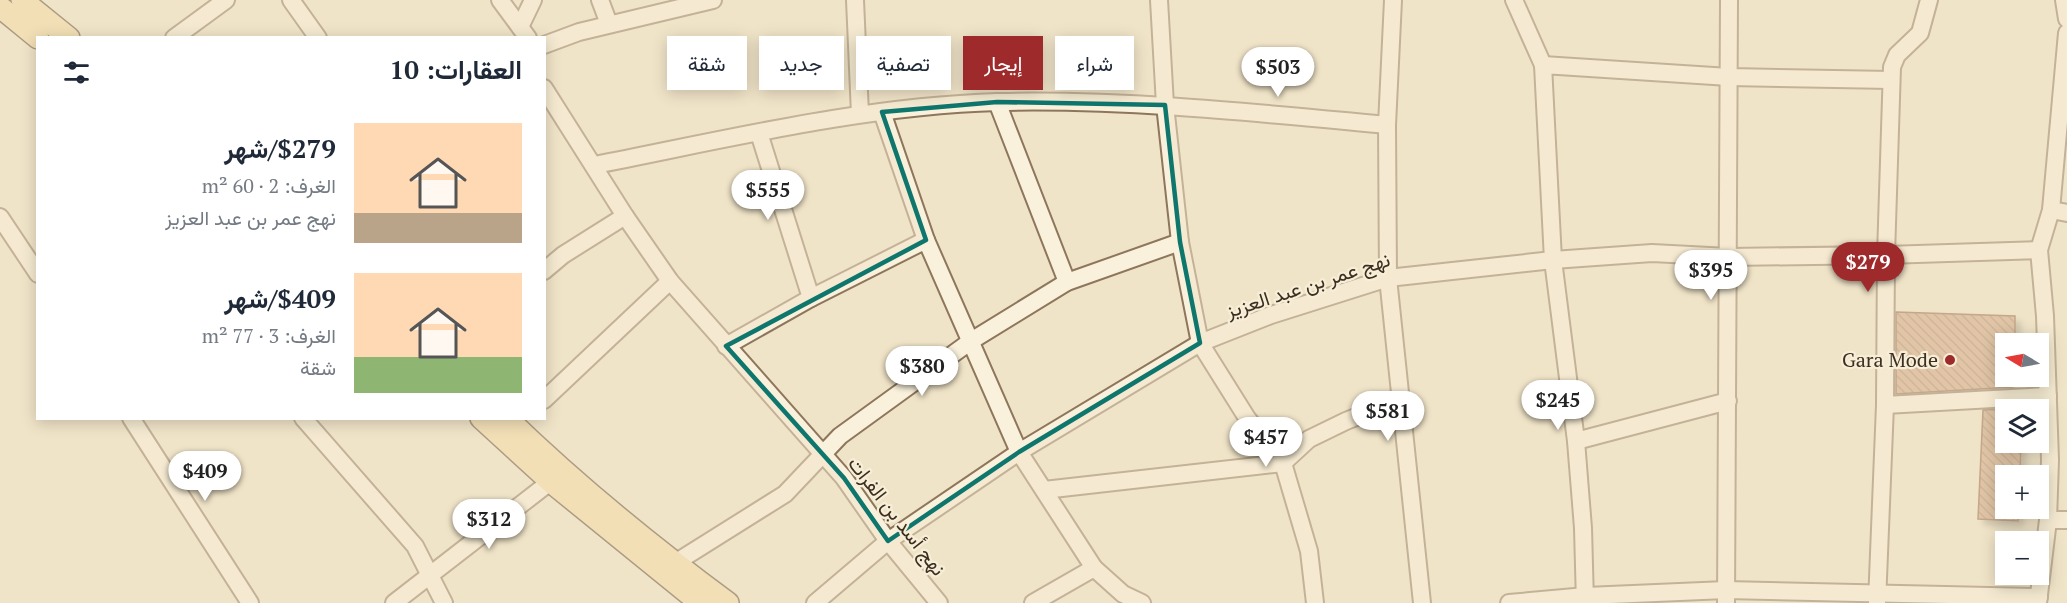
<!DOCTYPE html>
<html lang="ar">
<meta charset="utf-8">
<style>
body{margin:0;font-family:"PT Serif",Vazirmatn,serif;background:#f6f6f7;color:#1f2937;direction:rtl;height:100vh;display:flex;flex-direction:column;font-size:22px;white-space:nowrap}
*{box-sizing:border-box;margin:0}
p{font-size:20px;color:#747a83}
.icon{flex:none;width:33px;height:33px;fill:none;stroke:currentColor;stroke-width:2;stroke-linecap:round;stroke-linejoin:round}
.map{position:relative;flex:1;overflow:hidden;direction:ltr}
.panel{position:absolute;left:36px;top:36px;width:510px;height:384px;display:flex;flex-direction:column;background:#fff;border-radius:0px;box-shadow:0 3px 15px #0003;direction:rtl}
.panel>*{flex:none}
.top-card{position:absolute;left:564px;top:36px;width:570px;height:54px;direction:rtl;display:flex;gap:12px}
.needle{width:39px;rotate:280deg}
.buttons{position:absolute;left:1995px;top:333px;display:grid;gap:12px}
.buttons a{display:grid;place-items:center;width:54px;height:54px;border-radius:0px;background:#fff;box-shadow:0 3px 15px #0003;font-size:30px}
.price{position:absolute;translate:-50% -51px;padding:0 14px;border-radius:21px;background:#fff;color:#222;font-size:20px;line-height:39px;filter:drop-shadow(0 2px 3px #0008)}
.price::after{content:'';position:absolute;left:50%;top:36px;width:18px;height:14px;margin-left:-9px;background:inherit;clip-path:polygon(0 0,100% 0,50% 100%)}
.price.selected{background:#9e2a2b;color:#fff}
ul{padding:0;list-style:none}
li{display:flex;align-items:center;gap:18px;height:150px;padding:0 24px}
li span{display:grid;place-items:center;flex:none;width:168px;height:120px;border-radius:0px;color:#555}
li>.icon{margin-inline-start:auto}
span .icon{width:72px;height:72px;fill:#fffc;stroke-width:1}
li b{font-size:26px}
h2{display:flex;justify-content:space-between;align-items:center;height:72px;padding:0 24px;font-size:26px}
.chip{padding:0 21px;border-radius:0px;background:#fff;box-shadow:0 3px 15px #0003;font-size:21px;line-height:54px}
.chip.selected{background:#9e2a2b;color:#fff}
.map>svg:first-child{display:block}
.building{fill:url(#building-back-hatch);stroke:#8d5f41;stroke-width:1.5;filter:url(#shadow)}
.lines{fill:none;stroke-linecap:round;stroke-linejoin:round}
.minor-casing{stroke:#8d765c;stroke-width:20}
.major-casing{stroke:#5b4430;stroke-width:24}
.minor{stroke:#faf1dc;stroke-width:16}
.major{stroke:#f3d9a0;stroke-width:21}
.marked{fill:none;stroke:#0f766e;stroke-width:4.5;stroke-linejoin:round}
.poi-dot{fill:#9e2a2b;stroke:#f7eed8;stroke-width:2}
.labels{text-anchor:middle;stroke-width:4.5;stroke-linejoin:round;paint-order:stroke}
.street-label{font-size:20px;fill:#3d2e20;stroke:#f7eed8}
.poi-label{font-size:20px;fill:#3d2e20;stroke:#f7eed8;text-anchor:end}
</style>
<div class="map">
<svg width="2067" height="603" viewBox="0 0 2067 603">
<defs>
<pattern id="building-back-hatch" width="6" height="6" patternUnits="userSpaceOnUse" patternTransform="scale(1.5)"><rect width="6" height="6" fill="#cf9f7d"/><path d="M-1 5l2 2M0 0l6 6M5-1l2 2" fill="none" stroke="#a98266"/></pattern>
<filter id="shadow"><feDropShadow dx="5.5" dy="5.5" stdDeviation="3" flood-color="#0004"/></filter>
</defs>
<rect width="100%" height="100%" fill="#f0e4c8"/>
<g class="building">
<polygon points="1896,312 2015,316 2015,344 2006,344 2006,376 2014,376 2013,387 1896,394"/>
<polygon points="2006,409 2006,442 2021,442 2020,476 2006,476 2006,508 2018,508 2018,521 1978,519 1983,410"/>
</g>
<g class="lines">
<g class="minor-casing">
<g id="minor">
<polyline points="291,0 318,38"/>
<polyline points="500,0 528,38"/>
<polyline points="600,0 609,24"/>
<polyline points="855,0 860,114"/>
<polyline points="1159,0 1165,105 1180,242 1200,343 1247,418 1283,463 1309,551 1315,603"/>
<polyline points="1393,0 1387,125 1388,278 1422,603"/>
<polyline points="1514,0 1543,65"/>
<polyline points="2064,0 2067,19"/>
<polyline points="520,27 533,0"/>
<polyline points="174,38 226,0"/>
<polyline points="544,45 579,32 713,0"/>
<polyline points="544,88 625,216 670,281 844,478 888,541 939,603"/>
<polyline points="997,102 1067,282"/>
<polyline points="882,112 926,240 1019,452 1094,568 1123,594 1142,603"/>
<polyline points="759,133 811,298"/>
<path d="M 595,165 C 728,139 862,106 998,102 C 1128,99 1258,113 1387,125"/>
<polyline points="2051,210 2067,213"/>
<polyline points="0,217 38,274"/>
<polyline points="544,271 563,255 625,216"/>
<polyline points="726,346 811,298 926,240"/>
<polyline points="544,400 670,281"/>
<polyline points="1885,405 2048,396"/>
<polyline points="131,418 250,603"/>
<polyline points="303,418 415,546 444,603"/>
<polyline points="1576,441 1728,401"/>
<polyline points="1044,490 1283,463 1309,439 1346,421 1401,399"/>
<polyline points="2048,520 2067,520"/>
<polyline points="675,563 785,494 840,436 971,341 1067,282 1180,242"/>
<polyline points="394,603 559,475"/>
<polyline points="815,603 888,541 1019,452 1200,343 1271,315 1388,278 1553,260 1652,253 1729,257 1886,255 2039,250"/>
<polyline points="1033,603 1094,568"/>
<polyline points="1509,603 1586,596 1726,590 2039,597"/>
<polyline points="1585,603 1583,528 1576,441 1553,260 1543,65 1729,77 1891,80"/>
<polyline points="1726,603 1729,0"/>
<polyline points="1877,603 1885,405 1886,255 1892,67 1897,55 1920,33 1929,0"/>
<polyline points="2038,603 2048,520 2050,460 2045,316 2039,250 2051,210 2067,33"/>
</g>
</g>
<g class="major-casing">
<g id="major">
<polyline points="22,0 69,38"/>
<polyline points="0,7 38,38"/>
<polyline points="481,418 551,482 700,603"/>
<path d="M 507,418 C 576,485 651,546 728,603"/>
</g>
</g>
<use href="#minor" class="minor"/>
<use href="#major" class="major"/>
</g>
<path d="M0 0H2067V603H0ZM 997,102 L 1165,105 L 1180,242 L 1200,343 L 1019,452 L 888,541 L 844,478 L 726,346 L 926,240 L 882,112 Z" fill="#f0e4c8" fill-opacity=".55" fill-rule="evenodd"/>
<path class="marked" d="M 997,102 L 1165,105 L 1180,242 L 1200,343 L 1019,452 L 888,541 L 844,478 L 726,346 L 926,240 L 882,112 Z"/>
<circle class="poi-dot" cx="1950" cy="360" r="6"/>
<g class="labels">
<g class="street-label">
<text transform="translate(1308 285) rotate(-18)" y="7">نهج عمر بن عبد العزيز</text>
<text transform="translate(897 516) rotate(52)" y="7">نهج أسد بن الفرات</text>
</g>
<g class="poi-label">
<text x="1938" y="367">Gara Mode</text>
</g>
</g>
</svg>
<div class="buttons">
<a><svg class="needle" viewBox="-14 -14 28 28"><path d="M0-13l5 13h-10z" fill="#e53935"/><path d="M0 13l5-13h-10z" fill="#747a83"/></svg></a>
<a><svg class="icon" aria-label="layers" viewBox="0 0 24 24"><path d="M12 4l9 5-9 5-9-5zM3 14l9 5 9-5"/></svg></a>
<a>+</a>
<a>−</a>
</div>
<b class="price" style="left:1278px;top:98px">$503</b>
<b class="price" style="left:768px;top:221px">$555</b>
<b class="price selected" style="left:1868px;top:293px">$279</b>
<b class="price" style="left:1711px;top:301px">$395</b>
<b class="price" style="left:922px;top:397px">$380</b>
<b class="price" style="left:1558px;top:431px">$245</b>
<b class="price" style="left:1388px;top:442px">$581</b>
<b class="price" style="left:1266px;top:468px">$457</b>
<b class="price" style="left:205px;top:502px">$409</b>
<b class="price" style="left:489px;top:550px">$312</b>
<div class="top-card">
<a class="chip">شراء</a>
<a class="chip selected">إيجار</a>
<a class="chip">تصفية</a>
<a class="chip">جديد</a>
<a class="chip">شقة</a>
</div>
<section class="panel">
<h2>العقارات: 10<svg class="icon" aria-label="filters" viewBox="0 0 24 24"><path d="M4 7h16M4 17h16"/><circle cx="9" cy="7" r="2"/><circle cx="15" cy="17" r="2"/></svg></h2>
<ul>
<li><span style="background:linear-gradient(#ffd9b3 75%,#b9a48a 0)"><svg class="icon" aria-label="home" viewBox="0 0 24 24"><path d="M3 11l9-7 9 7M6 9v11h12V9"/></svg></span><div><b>$279/شهر</b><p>الغرف: 2 · 60 m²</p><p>نهج عمر بن عبد العزيز</p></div></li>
<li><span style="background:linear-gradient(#ffd9b3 70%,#8fb573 0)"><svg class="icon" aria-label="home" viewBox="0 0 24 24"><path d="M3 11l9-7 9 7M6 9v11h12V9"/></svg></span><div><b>$409/شهر</b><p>الغرف: 3 · 77 m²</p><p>شقة</p></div></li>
</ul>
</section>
</div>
